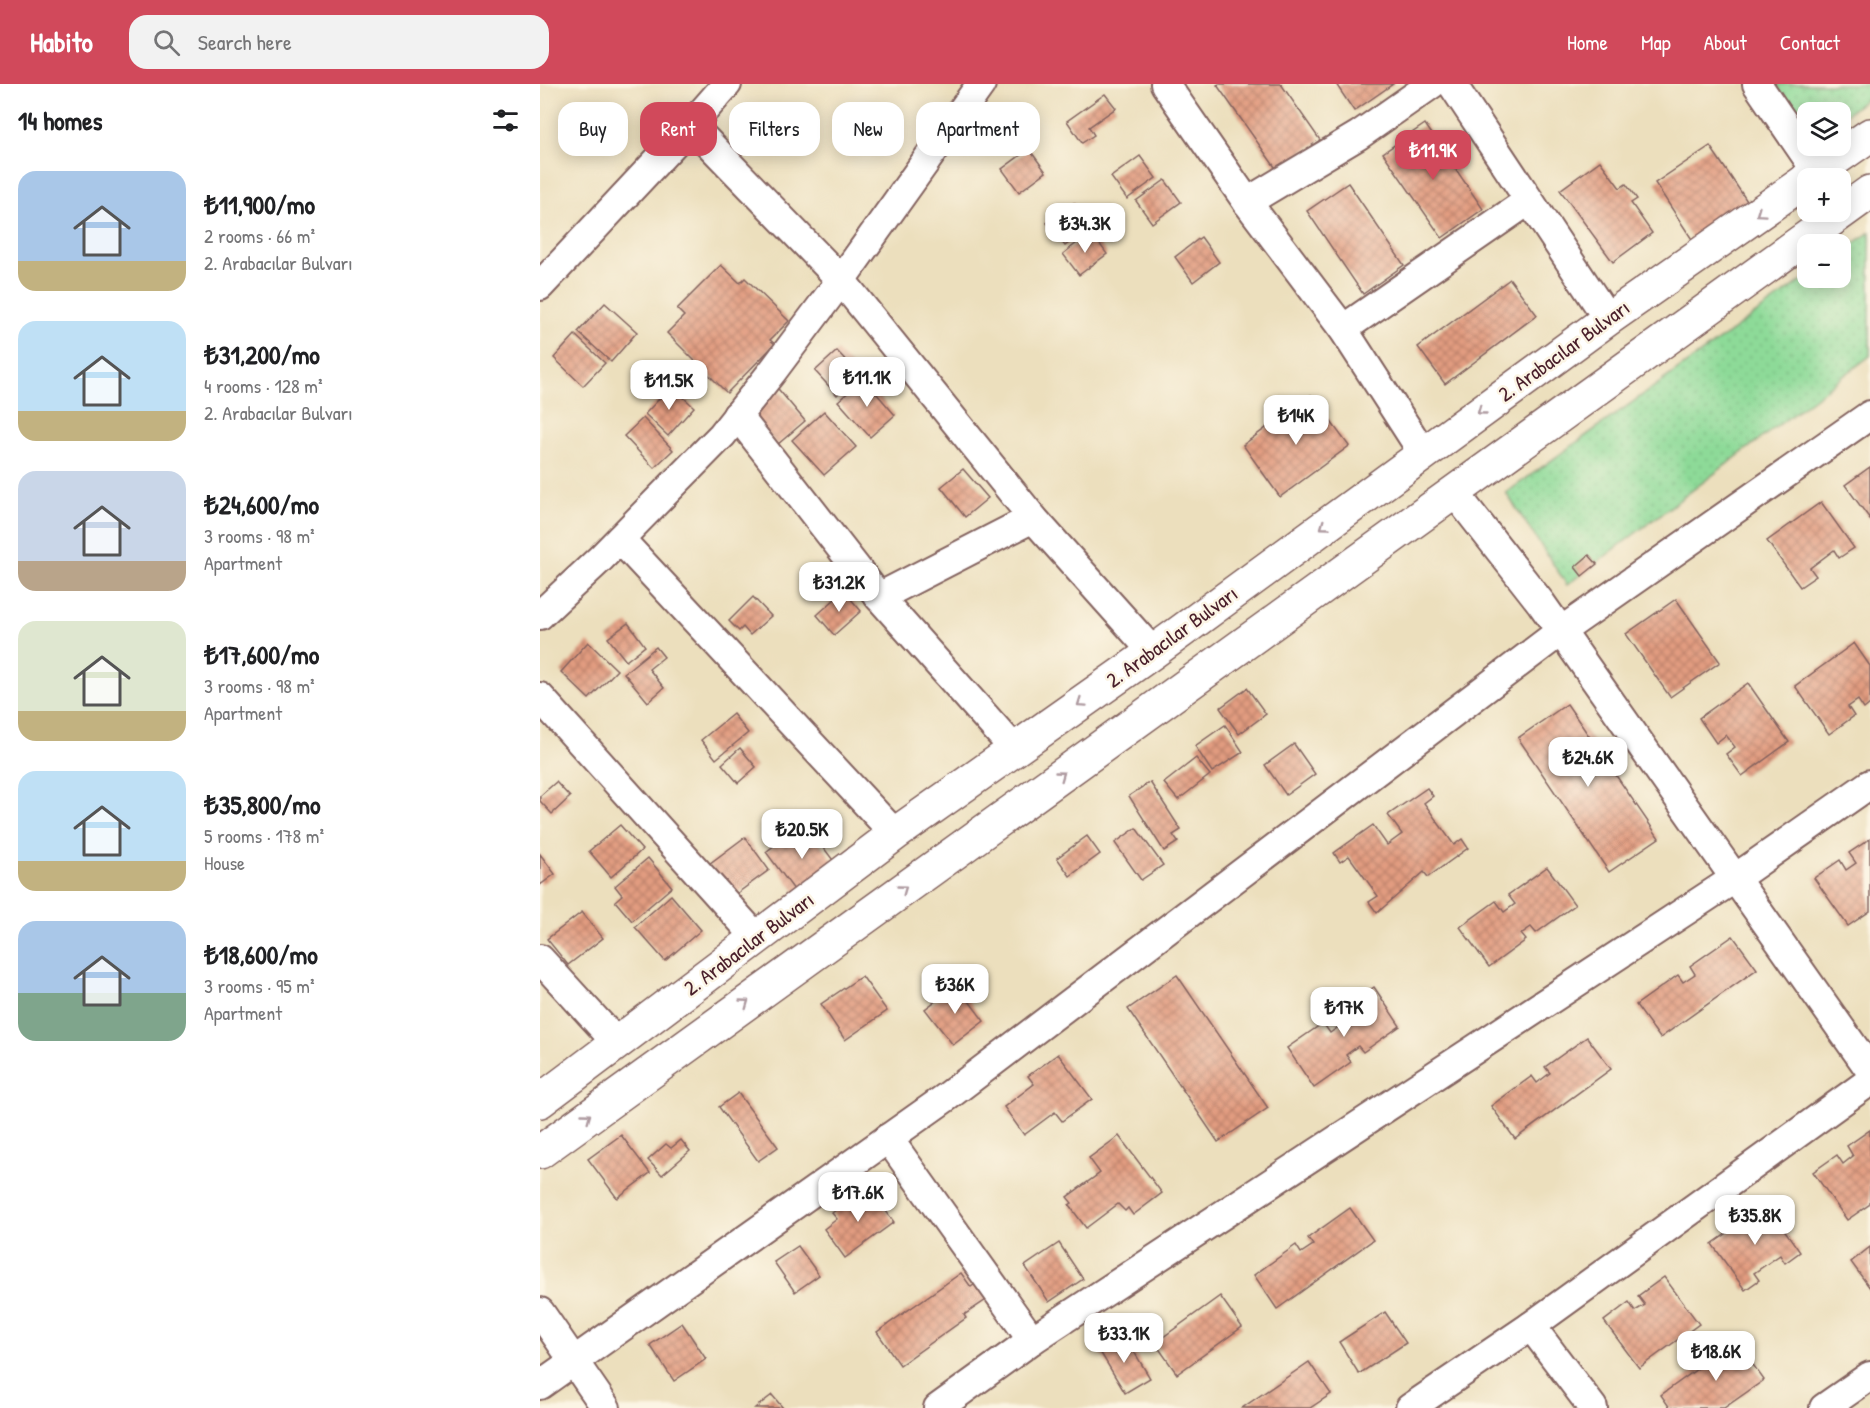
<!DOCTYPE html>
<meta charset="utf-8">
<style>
body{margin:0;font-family:"Patrick Hand",sans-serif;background:#f2f2f2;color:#202124;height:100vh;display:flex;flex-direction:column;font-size:22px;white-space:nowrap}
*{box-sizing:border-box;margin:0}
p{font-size:20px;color:#757577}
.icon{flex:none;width:33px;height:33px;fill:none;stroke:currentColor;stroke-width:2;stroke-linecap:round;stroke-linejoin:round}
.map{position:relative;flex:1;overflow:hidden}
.sheet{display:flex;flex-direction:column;background:#fff;width:540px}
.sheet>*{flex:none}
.banner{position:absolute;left:18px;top:18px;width:570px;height:54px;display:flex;gap:12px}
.tools{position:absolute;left:1257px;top:18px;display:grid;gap:12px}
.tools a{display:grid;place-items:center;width:54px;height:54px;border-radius:12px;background:#fff;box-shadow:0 3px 15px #0003;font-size:30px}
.price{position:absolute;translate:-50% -51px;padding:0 14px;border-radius:12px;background:#fff;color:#222;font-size:20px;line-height:39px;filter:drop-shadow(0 2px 3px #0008)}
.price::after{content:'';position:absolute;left:50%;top:36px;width:18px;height:14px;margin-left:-9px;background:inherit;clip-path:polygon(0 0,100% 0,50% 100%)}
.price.current{background:#d1495b;color:#fff}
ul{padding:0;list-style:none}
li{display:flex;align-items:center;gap:18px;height:150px;padding:0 18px}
li span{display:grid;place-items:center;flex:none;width:168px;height:120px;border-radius:18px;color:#555}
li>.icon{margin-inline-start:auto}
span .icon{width:72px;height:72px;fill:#fffc;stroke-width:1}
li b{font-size:26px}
h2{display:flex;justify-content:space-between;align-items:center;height:72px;padding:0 18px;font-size:26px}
.tag{padding:0 21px;border-radius:18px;background:#fff;box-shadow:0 3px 15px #0003;font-size:21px;line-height:54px}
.tag.current{background:#d1495b;color:#fff}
header{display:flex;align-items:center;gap:36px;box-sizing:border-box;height:84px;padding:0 30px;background:#d1495b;color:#fff}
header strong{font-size:28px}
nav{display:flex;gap:33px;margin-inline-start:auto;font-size:21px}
.search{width:420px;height:54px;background:#f2f2f2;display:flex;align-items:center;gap:15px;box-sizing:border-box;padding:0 21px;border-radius:18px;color:#757577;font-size:22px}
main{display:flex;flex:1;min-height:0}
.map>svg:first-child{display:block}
.park{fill:url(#park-dots);stroke:#6c7c62;stroke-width:1.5}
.building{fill:url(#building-cross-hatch)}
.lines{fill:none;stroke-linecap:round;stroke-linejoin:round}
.street-casing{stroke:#83625e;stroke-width:32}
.primary-casing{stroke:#83625e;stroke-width:36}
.street{stroke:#fff;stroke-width:28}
.primary{stroke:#fff;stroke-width:33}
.oneway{stroke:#ae9aa0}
.labels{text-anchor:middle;stroke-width:5;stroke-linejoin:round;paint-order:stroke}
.street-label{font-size:21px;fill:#4a1f2b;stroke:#fcf5e5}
</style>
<header>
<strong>Habito</strong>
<div class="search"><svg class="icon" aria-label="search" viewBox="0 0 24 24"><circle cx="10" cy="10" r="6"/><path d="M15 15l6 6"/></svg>Search here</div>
<nav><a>Home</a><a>Map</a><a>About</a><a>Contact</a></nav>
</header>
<main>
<section class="sheet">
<h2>14 homes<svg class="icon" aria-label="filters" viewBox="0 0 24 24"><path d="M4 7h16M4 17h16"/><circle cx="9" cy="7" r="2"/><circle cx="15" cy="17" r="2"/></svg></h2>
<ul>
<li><span style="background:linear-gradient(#a9c7e8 75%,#c2b280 0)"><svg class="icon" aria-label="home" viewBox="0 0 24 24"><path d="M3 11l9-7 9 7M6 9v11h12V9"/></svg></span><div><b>₺11,900/mo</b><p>2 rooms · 66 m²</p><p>2. Arabacılar Bulvarı</p></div></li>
<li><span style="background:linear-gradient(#bfe0f5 75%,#c2b280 0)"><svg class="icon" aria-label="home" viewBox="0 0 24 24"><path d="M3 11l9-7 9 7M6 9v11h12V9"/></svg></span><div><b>₺31,200/mo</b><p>4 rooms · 128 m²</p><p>2. Arabacılar Bulvarı</p></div></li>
<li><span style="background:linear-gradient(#c9d6e8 75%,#b9a48a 0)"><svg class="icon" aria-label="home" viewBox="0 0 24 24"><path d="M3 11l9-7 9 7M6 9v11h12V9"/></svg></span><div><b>₺24,600/mo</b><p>3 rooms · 98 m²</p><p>Apartment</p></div></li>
<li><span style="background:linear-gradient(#dfe7d0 75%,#c2b280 0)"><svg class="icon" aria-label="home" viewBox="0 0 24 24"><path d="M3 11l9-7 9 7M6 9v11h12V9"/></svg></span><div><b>₺17,600/mo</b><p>3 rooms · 98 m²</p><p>Apartment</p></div></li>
<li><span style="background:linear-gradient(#bfe0f5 75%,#c2b280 0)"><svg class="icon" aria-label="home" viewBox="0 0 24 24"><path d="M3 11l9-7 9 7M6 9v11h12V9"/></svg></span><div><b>₺35,800/mo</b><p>5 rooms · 178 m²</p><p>House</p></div></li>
<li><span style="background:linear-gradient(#a9c7e8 60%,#7fa58c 0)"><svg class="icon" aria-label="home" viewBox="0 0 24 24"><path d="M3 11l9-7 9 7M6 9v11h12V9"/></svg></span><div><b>₺18,600/mo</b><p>3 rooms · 95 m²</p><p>Apartment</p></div></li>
</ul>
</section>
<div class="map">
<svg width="1330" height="1324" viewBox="0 0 1330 1324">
<defs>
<pattern id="park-dots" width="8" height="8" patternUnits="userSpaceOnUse" patternTransform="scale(1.5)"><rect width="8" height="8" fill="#8dda98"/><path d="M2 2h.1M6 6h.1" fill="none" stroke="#7bbb83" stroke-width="1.8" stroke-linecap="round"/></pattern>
<pattern id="building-cross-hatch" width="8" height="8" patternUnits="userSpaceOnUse" patternTransform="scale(1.5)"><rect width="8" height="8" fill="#e29c80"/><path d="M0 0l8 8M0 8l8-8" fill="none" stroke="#b97f69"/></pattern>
</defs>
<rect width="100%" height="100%" fill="#fcf5e5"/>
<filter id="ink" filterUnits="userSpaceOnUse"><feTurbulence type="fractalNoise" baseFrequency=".0167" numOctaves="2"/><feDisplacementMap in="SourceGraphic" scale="12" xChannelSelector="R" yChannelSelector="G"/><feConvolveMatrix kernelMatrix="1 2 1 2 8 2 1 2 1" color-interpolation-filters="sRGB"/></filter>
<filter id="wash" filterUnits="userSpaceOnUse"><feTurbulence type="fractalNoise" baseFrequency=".008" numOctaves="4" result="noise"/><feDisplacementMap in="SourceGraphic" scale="24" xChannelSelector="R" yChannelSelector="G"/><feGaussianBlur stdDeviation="1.35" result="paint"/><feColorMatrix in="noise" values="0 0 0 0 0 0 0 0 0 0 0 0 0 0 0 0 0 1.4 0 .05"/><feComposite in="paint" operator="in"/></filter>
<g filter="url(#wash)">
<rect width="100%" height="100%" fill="#ecdfbd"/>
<g class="park">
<polygon points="1235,0 1330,0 1330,12 1301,34 1300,28 1268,28 1267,47"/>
<polygon points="1330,148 1330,272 1027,501 966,409 1267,193 1300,194 1301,169"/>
</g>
<g id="blocks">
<g class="building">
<polygon points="679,0 741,0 780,56 737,86 677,1"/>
<polygon points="796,0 853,0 814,27"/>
<polygon points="565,10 576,24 549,43 554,51 542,59 527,37"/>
<polygon points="885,40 943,125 902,154 843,69"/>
<polygon points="1170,62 1213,126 1157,163 1115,99"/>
<polygon points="489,65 506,88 479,108 462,85"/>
<polygon points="600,72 616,94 587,115 571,93"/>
<polygon points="1060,77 1080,104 1086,100 1097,115 1091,119 1112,149 1073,178 1020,106"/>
<polygon points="625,96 641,118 612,139 596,117"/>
<polygon points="808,99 864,181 823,210 767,127"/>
<polygon points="534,119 551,141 525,162 507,139"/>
<polygon points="551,148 567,170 539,191 523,170"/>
<polygon points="661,153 679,178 653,198 635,173"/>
<polygon points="181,181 200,199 205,194 249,237 230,256 235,260 187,309 127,249 144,232 137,225"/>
<polygon points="970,195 997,231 905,300 878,263"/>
<polygon points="65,219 97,248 71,278 38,248"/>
<polygon points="35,251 65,279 43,302 14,274"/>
<polygon points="297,267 319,290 297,311 275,287"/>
<polygon points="324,295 355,331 330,353 298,317"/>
<polygon points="234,300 265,337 237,361 206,324"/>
<polygon points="131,302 154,323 128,352 105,330"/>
<polygon points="771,311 809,362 740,413 703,361"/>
<polygon points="284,327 316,363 284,391 252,356"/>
<polygon points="103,334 133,366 114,384 84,352"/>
<polygon points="1330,383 1330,435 1305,401"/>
<polygon points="423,385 448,414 425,433 401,403"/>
<polygon points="1281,418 1314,464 1299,474 1294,466 1270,484 1276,492 1260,503 1227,457"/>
<polygon points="1049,471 1057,480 1042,492 1035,483"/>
<polygon points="304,507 321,527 294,551 277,531"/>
<polygon points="213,513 231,532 210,551 203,543 199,547 189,537"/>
<polygon points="1136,515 1180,578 1130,613 1086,550"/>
<polygon points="88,539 105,562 86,577 68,554"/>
<polygon points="48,558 77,586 49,615 21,588"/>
<polygon points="1314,559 1330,582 1330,620 1324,625 1318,616 1308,623 1314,632 1289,650 1255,602"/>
<polygon points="116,563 124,573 109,585 124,604 108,618 84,589"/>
<polygon points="1208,599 1249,658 1202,692 1186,670 1195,663 1186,651 1176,659 1159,634"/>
<polygon points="707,604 726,630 699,650 680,624"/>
<polygon points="1027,620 1119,754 1069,788 978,654"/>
<polygon points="193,630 208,649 176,675 161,656"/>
<polygon points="685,641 703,668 672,688 655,662"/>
<polygon points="754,660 775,690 746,711 725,681"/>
<polygon points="200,664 216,683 198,699 182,680"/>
<polygon points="656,674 670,691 638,716 624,699"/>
<polygon points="16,698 30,713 12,730 0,717 0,712"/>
<polygon points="610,698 641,746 633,751 638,758 624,767 589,712"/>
<polygon points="887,704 893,712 884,719 914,761 922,755 928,764 888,793 884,788 837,829 829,818 838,812 809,772 800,778 794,769 833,741 847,761 862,750 848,731"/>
<polygon points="264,738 299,784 260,814 226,768"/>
<polygon points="80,741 102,766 71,793 49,767"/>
<polygon points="596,744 623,781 601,796 575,759"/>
<polygon points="547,752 560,770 530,792 517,774"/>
<polygon points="205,753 229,786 192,813 169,780"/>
<polygon points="1330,755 1330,827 1308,842 1274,794 1300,776 1306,786 1316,779 1309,769"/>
<polygon points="0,770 15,790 0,801"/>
<polygon points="108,774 132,803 92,837 75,817 82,811 75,802"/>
<polygon points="1007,783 1035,821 996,849 991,843 981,850 986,856 949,883 920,843 956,817 964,828 975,820 968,811"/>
<polygon points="131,811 161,846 125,877 95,843"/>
<polygon points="42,828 63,854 28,881 7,855"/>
<polygon points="1193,852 1217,885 1120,954 1096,921 1138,891 1143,898 1155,890 1150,882"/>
<polygon points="637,891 728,1024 678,1058 588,925"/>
<polygon points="322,892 347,927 305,956 281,920"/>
<polygon points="417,901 444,937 413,961 385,925"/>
<polygon points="834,903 860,942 823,968 818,962 806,971 811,978 774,1004 747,964 783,939 790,949 804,939 797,929"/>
<polygon points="1047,953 1071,985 975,1055 951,1022 992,992 997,999 1010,989 1005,983"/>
<polygon points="518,970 552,1015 522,1037 515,1028 484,1051 464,1023 494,1000 488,992"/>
<polygon points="198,1009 238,1063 218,1077 179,1023"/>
<polygon points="1330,1046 1330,1120 1307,1136 1273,1088 1297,1071 1303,1080 1313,1072 1307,1062"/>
<polygon points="81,1051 110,1089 77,1114 48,1075"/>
<polygon points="579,1052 622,1109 593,1131 588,1124 585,1127 578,1120 546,1144 529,1121 532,1119 527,1113 560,1089 549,1074"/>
<polygon points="141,1056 150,1067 122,1091 108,1076 126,1060 131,1064"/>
<polygon points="333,1109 354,1138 305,1174 284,1145 297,1135 292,1129 317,1110 322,1117"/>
<polygon points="1227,1121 1260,1168 1245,1179 1240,1171 1214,1189 1219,1196 1205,1206 1172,1160"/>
<polygon points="810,1124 833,1156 737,1225 714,1191 756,1161 761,1169 773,1161 768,1154"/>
<polygon points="519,1159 543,1195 509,1218 485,1182"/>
<polygon points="258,1162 279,1191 255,1208 234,1178"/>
<polygon points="1330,1163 1330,1204 1311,1178"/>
<polygon points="421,1189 431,1203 438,1198 449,1214 424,1231 426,1234 360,1281 337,1248"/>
<polygon points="1124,1193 1159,1240 1099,1284 1064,1237 1089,1218 1095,1227 1105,1221 1098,1212"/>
<polygon points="680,1212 702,1243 637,1290 615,1259"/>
<polygon points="845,1228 866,1259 819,1290 799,1258"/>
<polygon points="142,1239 166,1275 134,1297 110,1261"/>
<polygon points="584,1251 610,1294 585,1309 559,1266"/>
<polygon points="1196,1257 1224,1296 1184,1324 1130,1324 1121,1311"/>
<polygon points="769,1278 791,1310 770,1324 702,1324"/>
<polygon points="232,1311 243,1324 215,1324"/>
</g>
</g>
</g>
<g filter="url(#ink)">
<use href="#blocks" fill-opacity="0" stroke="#83625e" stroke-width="1.5"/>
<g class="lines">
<g class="street-casing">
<g id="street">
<polyline points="625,0 707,118 803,245 883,369"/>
<polyline points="912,0 1068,235"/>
<polyline points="1217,0 1277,88"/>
<polyline points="151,41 301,196 493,434 613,568"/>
<polyline points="707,118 819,51 892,0"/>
<polyline points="0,202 151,41 187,0"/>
<polyline points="803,245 988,117"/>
<polyline points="197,331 339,513 475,666"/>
<polyline points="914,408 1001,519 1330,986"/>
<polyline points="80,455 355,750"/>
<polyline points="339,513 493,434"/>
<polyline points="0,531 61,474 182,351 232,288 301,196 441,0"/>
<polyline points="0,613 217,854"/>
<polyline points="0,875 77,959"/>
<polyline points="348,1054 492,1256"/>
<polyline points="0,1228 66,1324"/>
<polyline points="0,1301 408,1012 1021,547 1330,331"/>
<polyline points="398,1324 492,1256 1194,795 1330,700"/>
<polyline points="870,1324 991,1242"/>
<polyline points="1053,1324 991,1242 1330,997"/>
<polyline points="1284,1324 1330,1292"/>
</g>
</g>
<g class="primary-casing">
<g id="primary">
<polyline points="1268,94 1330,51"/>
<polyline points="0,1017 355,750 613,568 1068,235 1268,95"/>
<polyline points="0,1068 1330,108"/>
</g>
</g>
<use href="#street" class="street"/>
<use href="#primary" class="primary"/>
</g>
<defs><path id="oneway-chevron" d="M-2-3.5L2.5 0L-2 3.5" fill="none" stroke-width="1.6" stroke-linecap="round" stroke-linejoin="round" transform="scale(1.5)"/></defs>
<g class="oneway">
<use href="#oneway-chevron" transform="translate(1220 129) rotate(145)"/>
<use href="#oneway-chevron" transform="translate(941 327) rotate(144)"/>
<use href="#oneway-chevron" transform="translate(784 442) rotate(144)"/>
<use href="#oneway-chevron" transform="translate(541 619) rotate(145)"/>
<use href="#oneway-chevron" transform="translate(521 691) rotate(-36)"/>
<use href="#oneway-chevron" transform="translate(363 805) rotate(-36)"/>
<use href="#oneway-chevron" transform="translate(205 919) rotate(-36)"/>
<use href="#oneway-chevron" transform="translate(47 1033) rotate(-36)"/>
</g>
</g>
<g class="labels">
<g class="street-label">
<text transform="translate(1024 267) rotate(-36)" y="7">2. Arabacılar Bulvarı</text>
<text transform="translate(632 553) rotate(-36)" y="7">2. Arabacılar Bulvarı</text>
<text transform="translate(209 860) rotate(-37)" y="7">2. Arabacılar Bulvarı</text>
</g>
</g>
</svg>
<div class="tools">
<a><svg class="icon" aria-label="layers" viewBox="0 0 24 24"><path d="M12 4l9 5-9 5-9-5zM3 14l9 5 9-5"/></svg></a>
<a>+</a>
<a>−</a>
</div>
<b class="price current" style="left:893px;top:97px">₺11.9K</b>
<b class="price" style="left:545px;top:170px">₺34.3K</b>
<b class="price" style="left:327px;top:324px">₺11.1K</b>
<b class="price" style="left:129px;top:327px">₺11.5K</b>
<b class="price" style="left:756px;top:362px">₺14K</b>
<b class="price" style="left:299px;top:529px">₺31.2K</b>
<b class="price" style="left:1048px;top:704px">₺24.6K</b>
<b class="price" style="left:262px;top:776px">₺20.5K</b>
<b class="price" style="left:415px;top:931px">₺36K</b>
<b class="price" style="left:804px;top:954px">₺17K</b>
<b class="price" style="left:318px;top:1139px">₺17.6K</b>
<b class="price" style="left:1215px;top:1162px">₺35.8K</b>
<b class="price" style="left:584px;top:1280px">₺33.1K</b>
<b class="price" style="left:1176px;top:1298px">₺18.6K</b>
<div class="banner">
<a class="tag">Buy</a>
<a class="tag current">Rent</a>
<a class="tag">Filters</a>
<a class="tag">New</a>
<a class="tag">Apartment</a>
</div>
</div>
</main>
